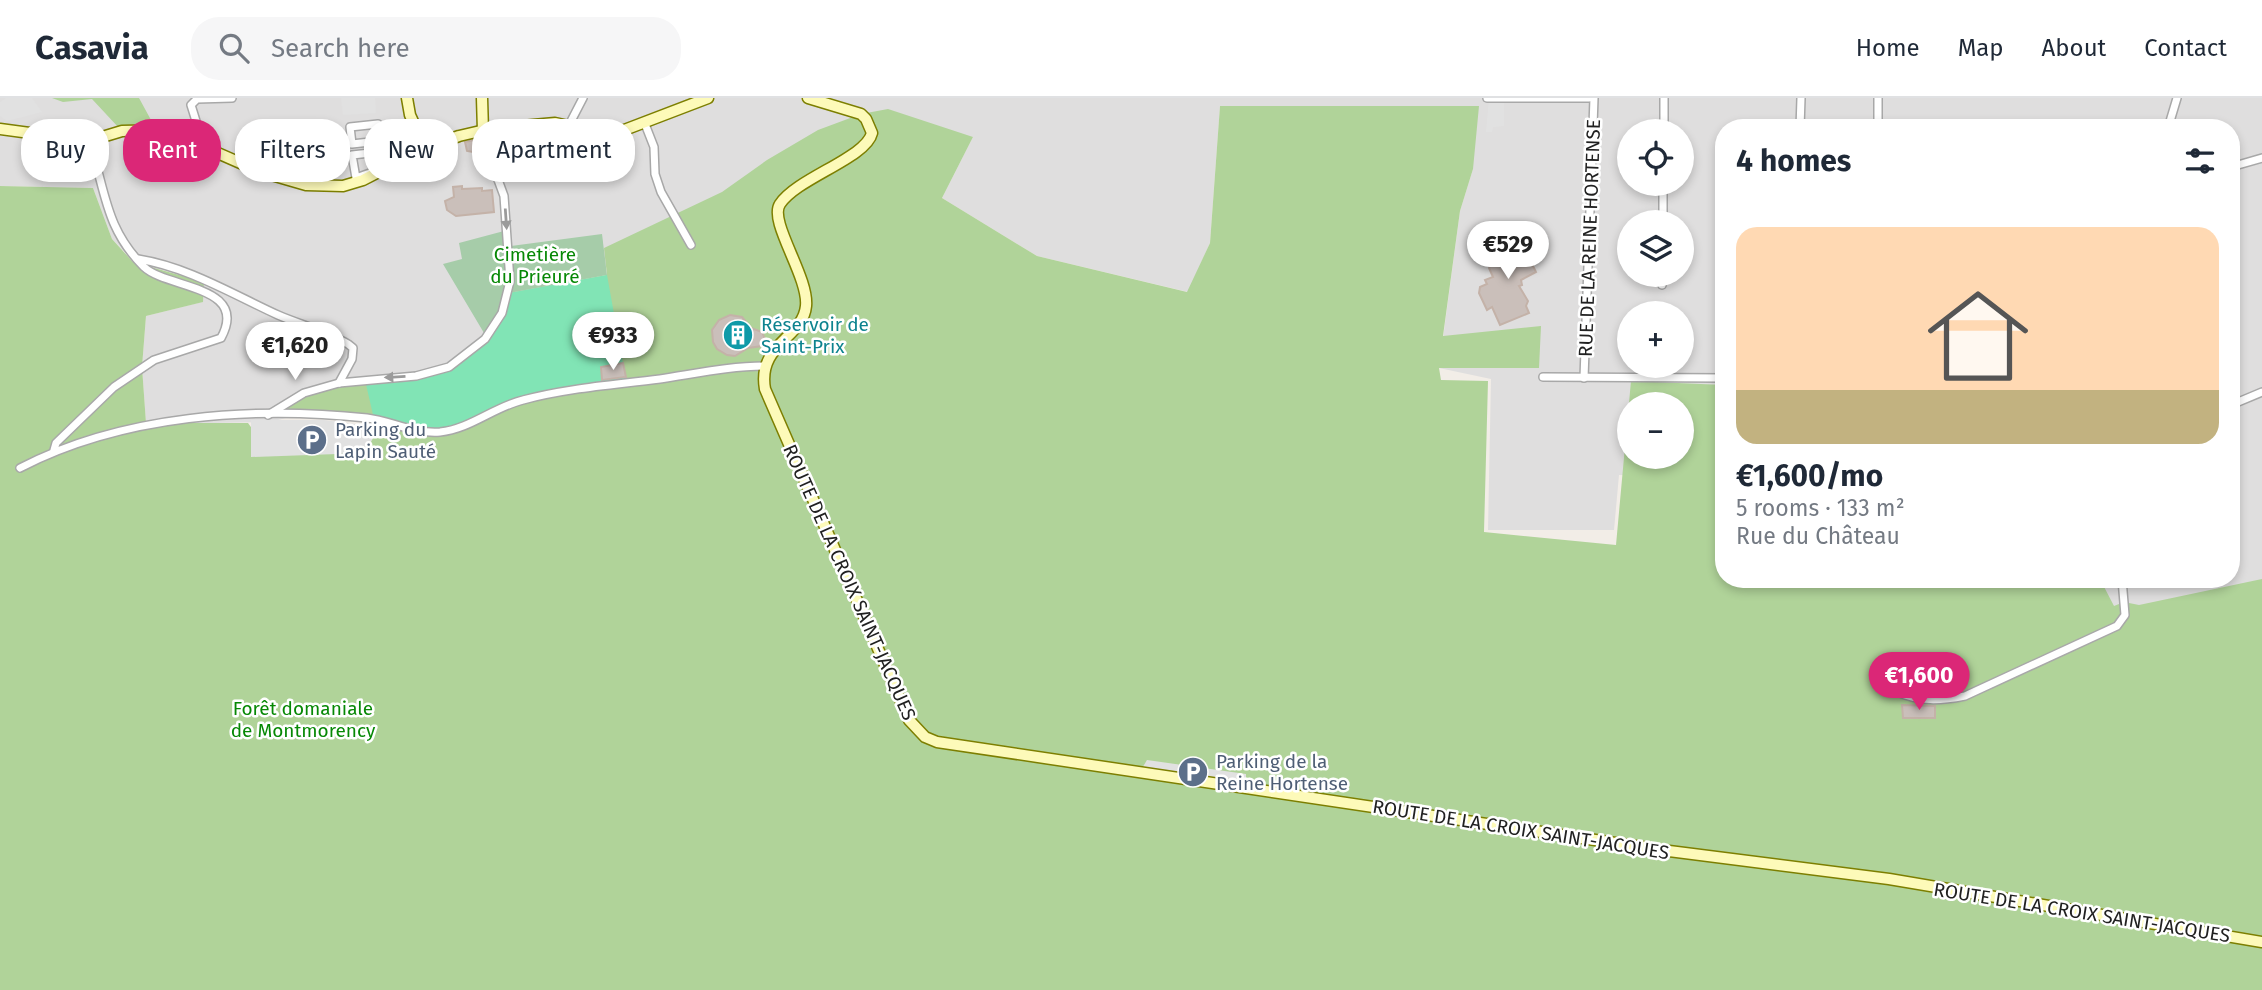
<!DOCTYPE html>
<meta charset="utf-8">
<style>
body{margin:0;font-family:"Fira Sans",sans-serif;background:#f6f6f7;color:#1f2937;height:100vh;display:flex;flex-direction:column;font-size:26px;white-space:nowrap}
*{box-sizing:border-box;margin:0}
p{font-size:23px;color:#747a83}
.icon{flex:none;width:38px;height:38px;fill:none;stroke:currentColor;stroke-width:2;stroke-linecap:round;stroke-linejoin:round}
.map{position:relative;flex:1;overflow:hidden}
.panel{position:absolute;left:1715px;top:21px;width:525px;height:469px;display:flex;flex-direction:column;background:#fff;border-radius:28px;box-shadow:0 4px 10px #0003}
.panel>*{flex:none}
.top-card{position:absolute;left:21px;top:21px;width:665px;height:63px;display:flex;gap:14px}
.fabs{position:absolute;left:1617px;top:21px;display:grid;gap:14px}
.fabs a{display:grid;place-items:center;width:77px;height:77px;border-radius:50%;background:#fff;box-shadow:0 4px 10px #0003;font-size:35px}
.price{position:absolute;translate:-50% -60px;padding:0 16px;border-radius:24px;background:#fff;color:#222;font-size:23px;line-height:46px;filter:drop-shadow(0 2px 4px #0008)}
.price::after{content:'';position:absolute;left:50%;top:42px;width:21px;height:16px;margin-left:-10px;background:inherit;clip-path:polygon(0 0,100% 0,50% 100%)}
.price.current{background:#db2777;color:#fff}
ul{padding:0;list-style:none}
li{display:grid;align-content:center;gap:14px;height:371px;padding:0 21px}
li span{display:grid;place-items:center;height:217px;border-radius:21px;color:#555}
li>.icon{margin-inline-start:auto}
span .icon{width:126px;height:126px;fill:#fffc;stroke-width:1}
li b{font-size:30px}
h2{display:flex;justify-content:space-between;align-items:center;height:84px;padding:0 21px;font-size:30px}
.chip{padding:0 24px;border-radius:28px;background:#fff;box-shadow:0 4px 10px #0003;font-size:24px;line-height:63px}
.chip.current{background:#db2777;color:#fff}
header{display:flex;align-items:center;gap:42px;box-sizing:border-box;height:98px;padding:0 35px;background:#fff;border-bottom:2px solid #e0e1e3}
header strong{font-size:33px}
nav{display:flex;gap:38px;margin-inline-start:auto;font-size:24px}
.search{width:490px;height:63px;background:#f6f6f7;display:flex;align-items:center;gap:18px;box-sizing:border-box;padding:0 24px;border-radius:28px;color:#747a83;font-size:26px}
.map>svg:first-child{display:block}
.residential{fill:#dfdede;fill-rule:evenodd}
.forest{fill:#b0d399;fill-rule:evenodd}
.cemetery{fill:#a6cca9}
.pitch{fill:#81e4b5}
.parking{fill:#e1e1e1}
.building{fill:#cabfba;stroke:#c4b2a8;stroke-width:2}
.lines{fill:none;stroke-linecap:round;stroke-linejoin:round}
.street-casing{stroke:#a8a8a8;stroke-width:10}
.secondary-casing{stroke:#7d7f00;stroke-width:13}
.street{stroke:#fff;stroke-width:7}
.secondary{stroke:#fdfab9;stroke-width:10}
.oneway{fill:#9b9b9b}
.labels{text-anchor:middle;stroke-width:5;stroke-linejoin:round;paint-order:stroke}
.street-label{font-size:19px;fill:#212121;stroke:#fff}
.park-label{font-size:19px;fill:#068805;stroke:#fff}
.culture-label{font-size:19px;fill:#0d838f;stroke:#fff;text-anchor:start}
.service-label{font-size:19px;fill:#4e5e75;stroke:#fff;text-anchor:start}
</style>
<header>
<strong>Casavia</strong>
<div class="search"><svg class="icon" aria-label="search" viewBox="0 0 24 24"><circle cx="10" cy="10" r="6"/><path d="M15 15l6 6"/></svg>Search here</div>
<nav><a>Home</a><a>Map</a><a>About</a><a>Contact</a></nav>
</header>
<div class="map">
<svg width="2262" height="892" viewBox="0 0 2262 892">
<rect width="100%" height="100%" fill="#f2ede7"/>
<path class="residential" d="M 0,0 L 2262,0 L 2262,485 L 2108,519 L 1860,481 L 2231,481 L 2231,30 L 1724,30 L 1724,379 L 1619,377 L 1614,432 L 1488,432 L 1491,281 L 1439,270 L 1460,113 L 1473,71 L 1220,8 L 1210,145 L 1188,194 L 1037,158 L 942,100 L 973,39 L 687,135 L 506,211 L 453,279 L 270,324 L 161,326 L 146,325 L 142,269 L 146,218 L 202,204 L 204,184 L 134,164 L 112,141 L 93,90 L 0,88 ZM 1629,33 L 1682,33 L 1682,86 L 1629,86 ZM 1629,124 L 1682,124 L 1682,177 L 1629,177 ZM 1629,215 L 1682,215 L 1682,268 L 1629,268 ZM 1629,306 L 1682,306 L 1682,359 L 1629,359 Z"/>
<g class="forest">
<polygon points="52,0 139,0 151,22 119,30 92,1 63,4"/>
<path d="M 1220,8 L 1479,8 L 1473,71 L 1460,113 L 1443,238 L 1541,228 L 1539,270 L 1439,270 L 1441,282 L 1488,283 L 1484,434 L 1616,447 L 1631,283 L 1724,287 L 1724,481 L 2100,481 L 2114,508 L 2124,504 L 2139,507 L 2262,481 L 2262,892 L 0,892 L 0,88 L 93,90 L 112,141 L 133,164 L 204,184 L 203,204 L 146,218 L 142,269 L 146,325 L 248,325 L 267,351 L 365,346 L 373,322 L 267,317 C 287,302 316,289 341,285 C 385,277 448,286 479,246 C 491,231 499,211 509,195 L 607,177 L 604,150 L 722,94 L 767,62 L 818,32 L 861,16 L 888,11 L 973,39 L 942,100 L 1037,158 L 1187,194 L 1210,145 ZM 1629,306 L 1682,306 L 1682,359 L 1629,359 Z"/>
</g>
<g class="cemetery">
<polygon points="504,133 508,178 502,212 484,235 443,166 462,161 459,145"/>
<polygon points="602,136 607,177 509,195 511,148"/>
</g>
<polygon class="pitch" points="607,177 626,282 558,291 462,328 439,333 417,332 374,321 365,282 416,278 449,269 495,229 509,195"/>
<g class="parking">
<polygon points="6,0 32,0 42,14 7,23 0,18 0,4"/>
<polygon points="341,0 375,0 376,15 343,17"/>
<polygon points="1489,1 1504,1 1504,28 1493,29 1492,34 1486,34"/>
<polygon points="251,322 324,322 379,329 365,355 251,359"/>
<polygon points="1147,662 1246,676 1246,687 1141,672"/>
</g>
<g class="building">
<polygon points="483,40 484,56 467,53 465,44"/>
<polygon points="462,88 462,91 482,90 482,93 492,92 494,114 456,118 447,112 445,103 454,99 453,89"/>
<polygon points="1511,139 1515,146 1498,154 1504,168 1522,159 1517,148 1526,143 1534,150 1535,157 1541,159 1531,164 1536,174 1521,182 1522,187 1519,188 1528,203 1526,208 1529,215 1500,227 1492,209 1487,212 1479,195 1480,189 1487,186 1485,182 1493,179 1489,170 1492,165 1484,144 1492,140 1495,145"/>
<polygon points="730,217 742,219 751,230 762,234 765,241 762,248 748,250 735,258 727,257 717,251 713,244 712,232 719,222"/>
<polygon points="623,265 626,279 602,282 601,269"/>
<polygon points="1902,607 1935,608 1935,620 1903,620"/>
</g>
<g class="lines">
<g class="street-casing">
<g id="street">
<polyline points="1487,0 1589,0"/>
<polyline points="196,23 191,7 197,1 232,0"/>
<polygon points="378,26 379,43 352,46 350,29"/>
<polyline points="645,26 654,49 655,76 661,94 691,147"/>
<polyline points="569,27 583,0"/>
<polyline points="1800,30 1801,0"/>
<polyline points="1878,30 1878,0"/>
<polyline points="2168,30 2177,0"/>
<polyline points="1664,33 1664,0"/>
<polygon points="379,54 381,71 356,80 352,57"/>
<polyline points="2231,69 2262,60"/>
<polyline points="1663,124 1663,86"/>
<path d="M 138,161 C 188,169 232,196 278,217 C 301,227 326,233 348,246 L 353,250 L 352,261 L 339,285"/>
<polyline points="1662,187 1662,177"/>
<polyline points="1543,279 1724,280"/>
<polyline points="1584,280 1594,0"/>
<polyline points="2231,307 2262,294"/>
<polyline points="268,317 304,295 339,285 416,278 449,269 485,241 502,215 510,183 504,98 490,60 489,31"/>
<path d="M 54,352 L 56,345 L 114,289 L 154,262 L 221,240 C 250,187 167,191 144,169 C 104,129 106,92 89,43"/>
<path d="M 20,370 C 122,317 252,308 367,320 C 391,323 414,336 440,334 C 470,331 494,309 523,302 C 568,290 614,287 660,281 C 694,276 730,268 765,268"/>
<path d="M 1897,594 C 1920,604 1940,603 1965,598 L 2117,528 L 2125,517 L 2122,481"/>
</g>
</g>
<g class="secondary-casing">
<g id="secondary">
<polyline points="407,0 410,17 425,50"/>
<polyline points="482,0 483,33"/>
<path d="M 808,0 L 861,16 L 866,21 L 872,35 C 866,60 797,80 780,106 C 768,123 809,179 806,208 C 803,240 757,246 765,291 L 909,622 L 925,639 L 937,644 L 1669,753 L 1889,781 L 2262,844"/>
<polyline points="0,31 89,43 122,33 165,32 261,74 306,87 343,88 363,82 425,50 459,38 489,31 555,25 596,34 619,34 708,0"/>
</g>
</g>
<use href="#street" class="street"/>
<use href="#secondary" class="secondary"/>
</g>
<defs><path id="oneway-solid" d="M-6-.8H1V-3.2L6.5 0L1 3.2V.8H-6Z" transform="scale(1.75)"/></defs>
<g class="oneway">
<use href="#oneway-solid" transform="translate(506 121) rotate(86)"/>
<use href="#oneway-solid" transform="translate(395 279) rotate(177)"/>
</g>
<defs>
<g id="building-disc" transform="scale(1.575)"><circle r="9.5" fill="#0f9aa8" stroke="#fff"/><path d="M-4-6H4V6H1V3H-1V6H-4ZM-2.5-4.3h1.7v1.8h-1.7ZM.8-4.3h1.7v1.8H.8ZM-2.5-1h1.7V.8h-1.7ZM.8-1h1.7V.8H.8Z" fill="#fff"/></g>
<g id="parking-disc" transform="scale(1.575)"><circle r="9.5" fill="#5c6f8a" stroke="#fff"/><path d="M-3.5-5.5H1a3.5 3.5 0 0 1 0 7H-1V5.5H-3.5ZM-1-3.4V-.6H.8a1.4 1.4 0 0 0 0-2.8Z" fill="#fff"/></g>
</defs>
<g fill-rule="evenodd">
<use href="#building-disc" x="738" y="237"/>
<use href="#parking-disc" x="312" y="342"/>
<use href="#parking-disc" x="1193" y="674"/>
</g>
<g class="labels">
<g class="street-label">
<text transform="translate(1589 140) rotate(-88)" y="7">RUE DE LA REINE HORTENSE</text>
<text transform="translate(850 484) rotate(66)" y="7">ROUTE DE LA CROIX SAINT-JACQUES</text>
<text transform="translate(1521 731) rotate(9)" y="7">ROUTE DE LA CROIX SAINT-JACQUES</text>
<text transform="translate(2082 814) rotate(9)" y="7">ROUTE DE LA CROIX SAINT-JACQUES</text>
</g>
<g class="park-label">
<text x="535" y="163">Cimetière<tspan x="535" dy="22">du Prieuré</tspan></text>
<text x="303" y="617">Forêt domaniale<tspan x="303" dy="22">de Montmorency</tspan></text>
</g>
<g class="culture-label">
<text x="761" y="233">Réservoir de<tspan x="761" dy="22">Saint-Prix</tspan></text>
</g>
<g class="service-label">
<text x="335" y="338">Parking du<tspan x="335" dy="22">Lapin Sauté</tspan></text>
<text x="1216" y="670">Parking de la<tspan x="1216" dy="22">Reine Hortense</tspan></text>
</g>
</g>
</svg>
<div class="fabs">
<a><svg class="icon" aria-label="locate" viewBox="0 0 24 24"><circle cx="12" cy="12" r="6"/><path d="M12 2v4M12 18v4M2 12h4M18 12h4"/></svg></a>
<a><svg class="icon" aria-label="layers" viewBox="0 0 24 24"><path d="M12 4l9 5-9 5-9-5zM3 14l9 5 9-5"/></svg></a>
<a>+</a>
<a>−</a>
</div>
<b class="price" style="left:1508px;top:183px">€529</b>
<b class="price" style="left:613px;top:274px">€933</b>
<b class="price" style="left:295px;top:284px">€1,620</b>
<b class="price current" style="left:1919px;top:614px">€1,600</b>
<div class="top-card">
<a class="chip">Buy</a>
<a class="chip current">Rent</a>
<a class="chip">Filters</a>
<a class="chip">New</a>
<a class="chip">Apartment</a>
</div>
<section class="panel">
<h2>4 homes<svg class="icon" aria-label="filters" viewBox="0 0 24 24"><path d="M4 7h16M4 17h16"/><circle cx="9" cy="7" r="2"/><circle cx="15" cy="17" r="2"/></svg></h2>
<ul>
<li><span style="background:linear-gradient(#ffd9b3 75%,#c2b280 0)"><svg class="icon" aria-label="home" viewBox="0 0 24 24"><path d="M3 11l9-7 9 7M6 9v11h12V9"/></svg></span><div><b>€1,600/mo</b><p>5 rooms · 133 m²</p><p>Rue du Château</p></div></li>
</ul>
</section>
</div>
